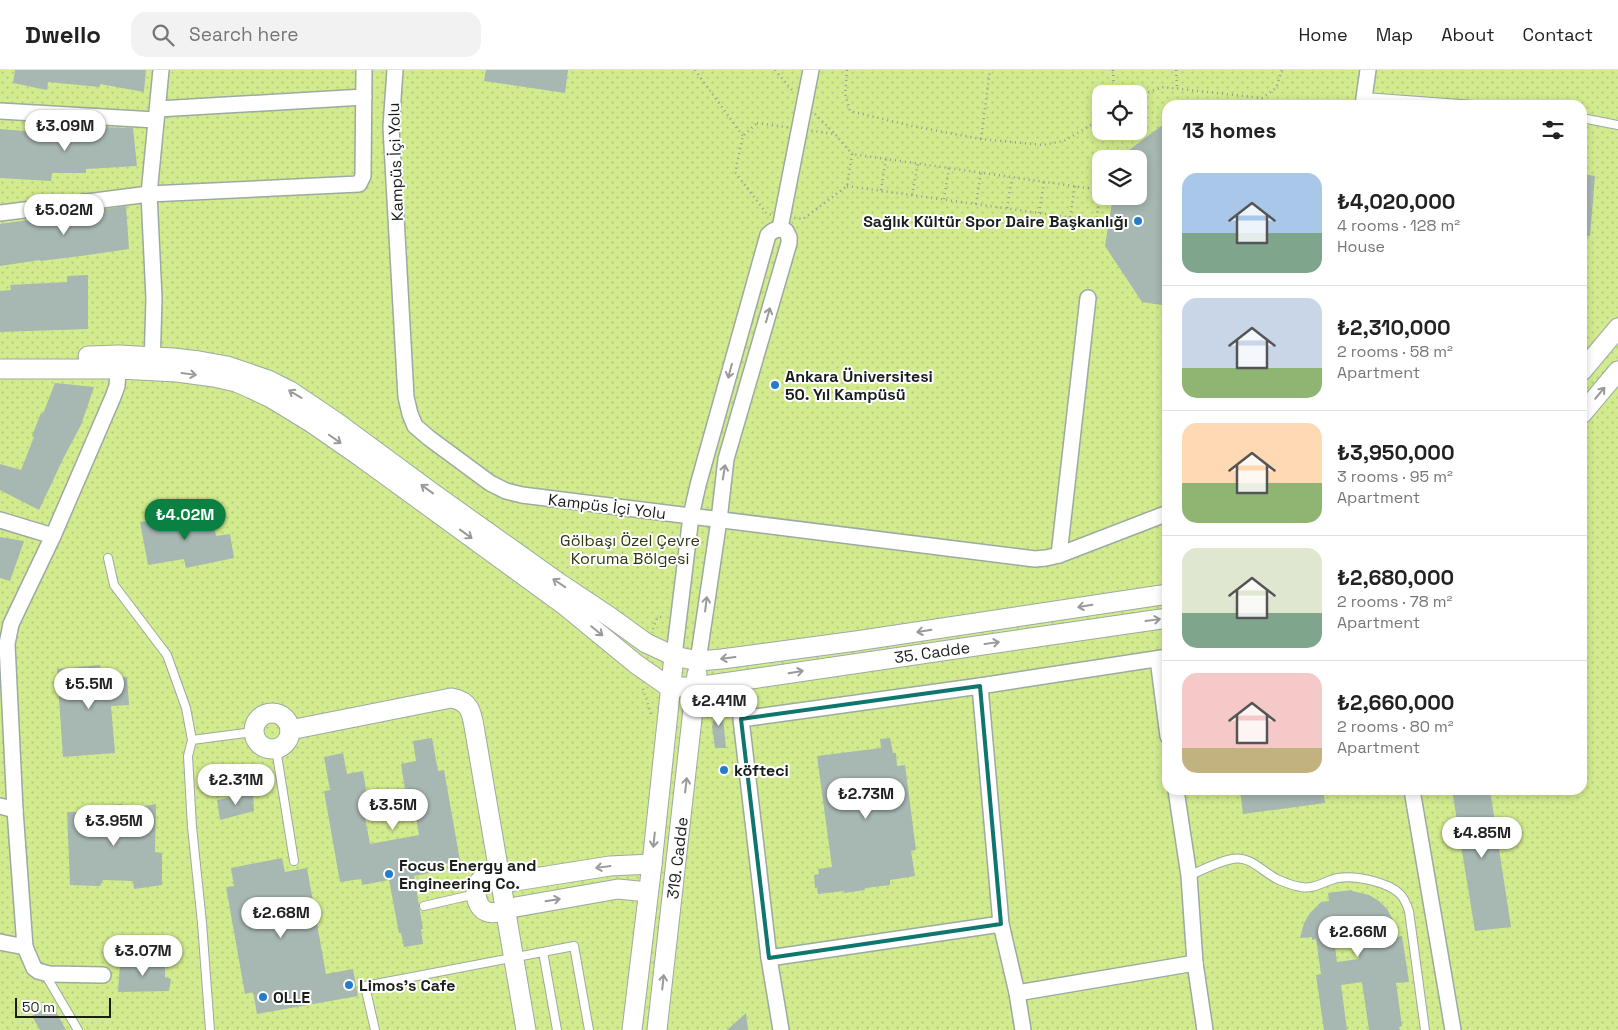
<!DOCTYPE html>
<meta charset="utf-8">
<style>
body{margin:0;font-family:"Space Grotesk",sans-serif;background:#f2f2f2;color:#222;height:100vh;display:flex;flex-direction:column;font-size:19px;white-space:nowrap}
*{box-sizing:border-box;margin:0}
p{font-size:16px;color:#767676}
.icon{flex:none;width:28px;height:28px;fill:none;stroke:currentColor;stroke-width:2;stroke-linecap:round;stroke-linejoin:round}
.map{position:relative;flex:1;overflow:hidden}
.panel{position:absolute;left:1162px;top:30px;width:425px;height:695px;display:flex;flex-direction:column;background:#fff;border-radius:15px;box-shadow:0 2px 8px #0003}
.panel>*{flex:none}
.fabs{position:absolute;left:1092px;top:15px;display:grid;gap:10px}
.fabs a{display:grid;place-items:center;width:55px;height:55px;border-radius:10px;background:#fff;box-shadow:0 2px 8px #0003;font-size:25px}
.scale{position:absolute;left:15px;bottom:12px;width:96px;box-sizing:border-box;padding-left:5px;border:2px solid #191e1b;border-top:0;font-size:14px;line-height:18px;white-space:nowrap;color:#191e1b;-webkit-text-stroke:4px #fff;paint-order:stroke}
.price{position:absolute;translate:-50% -42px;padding:0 11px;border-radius:18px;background:#fff;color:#222;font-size:16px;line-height:32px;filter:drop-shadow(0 1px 2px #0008)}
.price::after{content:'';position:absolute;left:50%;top:30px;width:15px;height:11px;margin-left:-8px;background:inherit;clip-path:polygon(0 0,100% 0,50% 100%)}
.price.current{background:#0b8043;color:#fff}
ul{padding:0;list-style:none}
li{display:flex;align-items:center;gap:15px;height:125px;padding:0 20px}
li+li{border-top:1px solid #e0e0e0}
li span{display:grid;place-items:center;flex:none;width:140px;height:100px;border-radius:15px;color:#555}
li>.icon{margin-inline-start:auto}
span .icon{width:60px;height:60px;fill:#fffc;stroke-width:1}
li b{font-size:21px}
h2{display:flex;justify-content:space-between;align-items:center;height:60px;padding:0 20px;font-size:21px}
header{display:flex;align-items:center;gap:30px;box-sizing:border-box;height:70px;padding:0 25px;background:#fff;border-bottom:1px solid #e0e0e0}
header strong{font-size:24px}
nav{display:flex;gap:28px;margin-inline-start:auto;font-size:18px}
.search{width:350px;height:45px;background:#f2f2f2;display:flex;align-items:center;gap:12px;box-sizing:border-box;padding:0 18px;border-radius:15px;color:#767676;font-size:19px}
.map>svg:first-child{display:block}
.park{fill:url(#park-dots);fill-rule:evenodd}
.building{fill:#a7b7b2;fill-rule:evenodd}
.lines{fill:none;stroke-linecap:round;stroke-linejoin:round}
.service-casing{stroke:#9caaa1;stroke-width:10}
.minor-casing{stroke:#9caaa1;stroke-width:18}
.tertiary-casing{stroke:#9caaa1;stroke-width:21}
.path{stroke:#919c95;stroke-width:2.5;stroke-dasharray:1 4;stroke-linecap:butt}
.service{stroke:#fff;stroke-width:8}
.minor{stroke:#fff;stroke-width:15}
.tertiary{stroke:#fff;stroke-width:19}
.oneway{stroke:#989a98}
.marked{fill:none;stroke:#0f766e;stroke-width:4;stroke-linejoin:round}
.poi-dot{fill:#227ecb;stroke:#fff;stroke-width:2}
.labels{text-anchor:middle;stroke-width:4;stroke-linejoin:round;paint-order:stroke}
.street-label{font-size:16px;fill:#191e1b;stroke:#fff}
.poi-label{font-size:16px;font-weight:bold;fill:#191e1b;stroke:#fff;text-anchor:start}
.park-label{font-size:16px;fill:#2f3810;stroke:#fff}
</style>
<header>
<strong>Dwello</strong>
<div class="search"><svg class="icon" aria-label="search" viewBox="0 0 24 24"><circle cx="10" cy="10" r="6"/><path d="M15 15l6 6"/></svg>Search here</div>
<nav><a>Home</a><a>Map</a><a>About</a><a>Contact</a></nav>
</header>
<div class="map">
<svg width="1618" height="960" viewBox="0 0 1618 960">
<defs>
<pattern id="park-dots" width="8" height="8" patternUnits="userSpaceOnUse" patternTransform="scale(1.25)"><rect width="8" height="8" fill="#d2eb8e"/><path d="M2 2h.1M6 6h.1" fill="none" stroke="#b4c97a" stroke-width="1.8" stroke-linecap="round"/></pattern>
</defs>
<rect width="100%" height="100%" fill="#e3f1e8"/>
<path class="park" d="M 0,0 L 1618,0 L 1618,960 L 0,960 ZM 1101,24 L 1139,24 L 1139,61 L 1101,61 ZM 1168,35 L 1582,35 L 1582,720 L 1168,720 ZM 1101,89 L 1139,89 L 1139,126 L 1101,126 Z"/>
<g class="building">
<polygon points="15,0 146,0 144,22 100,14 100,17 48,12 47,20 13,13"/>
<polygon points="486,0 568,0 565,23 484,11"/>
<polygon points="1168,51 1168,236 1142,232 1105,176 1113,126 1139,126 1139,89 1117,89"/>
<polygon points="60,56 133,58 137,96 86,99 86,103 52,103 51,111 0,108 0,59 61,64"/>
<polygon points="1582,104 1595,106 1590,166 1582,166"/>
<polygon points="126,136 129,179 81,186 40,191 40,190 0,196 0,154"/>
<polygon points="88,205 88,259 0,262 0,221 11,220 10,215 67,212 67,206"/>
<polygon points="55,313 94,317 81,355 64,387 39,440 0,420 0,394 21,400 34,367 32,366 41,343 43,344"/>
<polygon points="211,442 216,466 230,464 234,488 186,498 184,489 148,495 140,452"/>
<polygon points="0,467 24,471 10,511 0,508"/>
<polygon points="100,595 101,609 127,607 129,635 111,636 115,683 63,687 57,599"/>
<polygon points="719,627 721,627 726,678 715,678 712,657"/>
<path d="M 432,668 L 438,701 L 444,700 L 460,791 L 439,795 L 440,801 L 414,806 L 423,859 L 421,859 L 423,874 L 404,877 L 401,863 L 399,863 L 389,810 L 362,815 L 361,809 L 340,812 L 324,721 L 330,720 L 324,687 L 343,683 L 347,704 L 363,701 L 367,726 L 405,719 L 401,694 L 416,691 L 413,671 ZM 413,728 L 419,765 L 370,774 L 363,737 Z"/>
<polygon points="890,668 893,683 896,683 897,696 905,695 916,780 911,781 915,806 890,810 890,815 865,818 865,820 844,823 844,821 818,824 817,818 815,818 814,805 819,804 818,799 832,797 817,686 881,678 880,669"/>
<polygon points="1240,720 1323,720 1325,733 1243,744"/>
<polygon points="1452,720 1490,720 1511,857 1475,861"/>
<polygon points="253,723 254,741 220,750 217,730"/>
<polygon points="122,734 122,740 156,734 155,782 162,783 162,815 134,819 133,811 103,810 100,816 70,815 67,742 101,742 103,736"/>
<polygon points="282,788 285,802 307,798 326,904 353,899 358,926 257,944 253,922 245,924 226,817 234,816 231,798"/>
<path d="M 1352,820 L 1352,821 L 1369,825 L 1379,831 L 1387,839 L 1393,850 L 1397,867 L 1402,866 L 1409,912 L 1396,913 L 1402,956 L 1399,957 L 1400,960 L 1369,960 L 1362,912 L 1341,915 L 1347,960 L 1324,960 L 1316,905 L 1321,904 L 1316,869 L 1312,870 L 1312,867 L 1300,868 L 1304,853 L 1310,843 L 1321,832 L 1329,831 L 1328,823 ZM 1356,867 L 1359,889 L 1337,892 L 1334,870 Z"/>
<polygon points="165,891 165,907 171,909 169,921 118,922 120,892"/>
<polygon points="52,934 66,960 40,960 32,946"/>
<polygon points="746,943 748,960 727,960"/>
</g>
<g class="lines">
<g class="service-casing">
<g id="service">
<polyline points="1364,27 1474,35"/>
<polyline points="1582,48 1618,55"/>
<polyline points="108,488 114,515 167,585 186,638 192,670"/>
<polyline points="276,679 294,791"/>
<path d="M 1189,806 C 1202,800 1217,792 1232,789 C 1251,785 1263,803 1279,810 C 1286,813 1294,816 1301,817 C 1314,820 1326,810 1338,808 C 1355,805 1388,812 1400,824 C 1405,829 1407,835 1409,841 L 1425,960"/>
<polyline points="424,836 476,824"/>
<polyline points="543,882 557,960"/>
<polyline points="45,904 78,960"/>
<polyline points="210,960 202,853 192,757 188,686 192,670 253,662"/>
<polyline points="375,960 365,916 574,876 589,960"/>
</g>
</g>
<g class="minor-casing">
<g id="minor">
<polyline points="395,0 391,57 406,327 410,344 415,356 429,368 490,413 506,421 522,425 1035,489 1046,488 1059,485 1168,443"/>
<polyline points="1363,35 1368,0"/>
<polyline points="158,39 364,27"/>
<polyline points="0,41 156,50"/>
<polyline points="0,143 149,124 359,114 363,106 364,0"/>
<polyline points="780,158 811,0"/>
<polyline points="152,297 154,228 149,124 161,0"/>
<polyline points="0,450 53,466"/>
<polyline points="1059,485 1088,228"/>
<path d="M 674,586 L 691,446 L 698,415 L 768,165 C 774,159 778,158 786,161 L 789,167 L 789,173 L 726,389 L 719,450 L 698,591"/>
<polyline points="1158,589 1168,666"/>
<polyline points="980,616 1001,854 1017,923 1023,960"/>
<polyline points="1176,720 1189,806 1195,893 1205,960"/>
<polyline points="1412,720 1453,960"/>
<polyline points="0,736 15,740"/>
<polyline points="0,872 25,877"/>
<polyline points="769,888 1001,854"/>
<polyline points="103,905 49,904 38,901 34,898 25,877 15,740 7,574 11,554 53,466 113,327 117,316 119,289"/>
<polyline points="1017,923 1195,893"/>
<polyline points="781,960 769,888 741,649 980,616 1168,587"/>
</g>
</g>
<g class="tertiary-casing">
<g id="tertiary">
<polyline points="88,286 119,285 173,288 199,291 227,296 268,310 290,321 336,352 431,422 559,513 610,547 646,573 674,586 698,591 722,589 856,571 1168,524"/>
<polyline points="0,299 119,299 177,302 214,307 236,312 252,319 271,328 312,353 361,387 563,534 636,594 669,617 696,617 1168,548"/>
<polyline points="1582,301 1618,258"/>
<polyline points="1582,344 1618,301"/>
<circle cx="272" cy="661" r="18"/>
<path d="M 290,660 L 451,628 C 471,631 472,644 475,662 L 526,960"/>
<path d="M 648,822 L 618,819 L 505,839 C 474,856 468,810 487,807 C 494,807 496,811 501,813 C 504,813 507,812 509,812 L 610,796 L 652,794"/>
<polyline points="632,960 652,794 674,586"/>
<polyline points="657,960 697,604"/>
</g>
</g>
<g class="path">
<polyline points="695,0 743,66"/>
<polyline points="775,0 792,20"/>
<polyline points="847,0 845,24 850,41 912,56 981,69 1043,75 1064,71 1101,49"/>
<polyline points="1113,0 1114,24"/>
<polyline points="1176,0 1177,18"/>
<polyline points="1139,26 1162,17 1262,28 1276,18 1282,0"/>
<polyline points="815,44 834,63"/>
<polygon points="757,53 835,64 852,84 847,116 803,149 767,144 735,102 743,66"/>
<polyline points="981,69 990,0"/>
<polyline points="847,116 1096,151 1101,120 852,84"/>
<polyline points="881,120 886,89"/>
<polyline points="912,125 918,93"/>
<polyline points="944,129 949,98"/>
<polyline points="976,134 981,102"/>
<polyline points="1007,138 1012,108"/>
<polyline points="1039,143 1044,112"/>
<polyline points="1070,147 1075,116"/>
<polyline points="653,559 657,548 664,546"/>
<polyline points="643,619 651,644"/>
</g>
<use href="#service" class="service"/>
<use href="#minor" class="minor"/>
<use href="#tertiary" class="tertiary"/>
</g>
<defs><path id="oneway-shaft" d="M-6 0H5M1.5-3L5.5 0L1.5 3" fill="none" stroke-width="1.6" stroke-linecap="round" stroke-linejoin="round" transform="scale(1.25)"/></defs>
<g class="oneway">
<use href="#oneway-shaft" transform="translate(768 245) rotate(-74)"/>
<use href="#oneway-shaft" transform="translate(730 301) rotate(105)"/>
<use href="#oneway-shaft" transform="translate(189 304) rotate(8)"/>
<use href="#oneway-shaft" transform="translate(1600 323) rotate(-50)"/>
<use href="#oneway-shaft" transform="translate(295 324) rotate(-149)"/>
<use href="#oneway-shaft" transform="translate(335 369) rotate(35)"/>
<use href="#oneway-shaft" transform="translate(724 402) rotate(-81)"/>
<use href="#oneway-shaft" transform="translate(427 419) rotate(-144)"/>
<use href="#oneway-shaft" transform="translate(466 464) rotate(36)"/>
<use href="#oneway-shaft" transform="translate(559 513) rotate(-146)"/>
<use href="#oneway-shaft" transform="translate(706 534) rotate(-83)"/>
<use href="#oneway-shaft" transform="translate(1085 536) rotate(171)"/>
<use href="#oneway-shaft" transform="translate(1153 550) rotate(-8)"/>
<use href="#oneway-shaft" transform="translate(597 561) rotate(39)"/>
<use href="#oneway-shaft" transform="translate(924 561) rotate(171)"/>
<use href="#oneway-shaft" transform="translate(992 573) rotate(-8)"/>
<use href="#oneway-shaft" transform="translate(728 588) rotate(173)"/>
<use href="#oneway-shaft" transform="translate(796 602) rotate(-9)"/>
<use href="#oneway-shaft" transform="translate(686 715) rotate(-83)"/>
<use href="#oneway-shaft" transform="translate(654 770) rotate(96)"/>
<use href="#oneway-shaft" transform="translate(603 797) rotate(172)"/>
<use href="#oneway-shaft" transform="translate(553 830) rotate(-10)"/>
<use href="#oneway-shaft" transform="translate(663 912) rotate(-84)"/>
</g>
<path class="marked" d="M 980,616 L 1001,854 L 769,888 L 741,649 Z"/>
<g class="poi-dot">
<circle cx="1138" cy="151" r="5"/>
<circle cx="775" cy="315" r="5"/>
<circle cx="724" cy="700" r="5"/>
<circle cx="389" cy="804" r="5"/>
<circle cx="349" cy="915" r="5"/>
<circle cx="263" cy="927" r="5"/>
</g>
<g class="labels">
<g class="street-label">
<text transform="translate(395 92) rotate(-92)" y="6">Kampüs İçi Yolu</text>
<text transform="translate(607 436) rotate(7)" y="6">Kampüs İçi Yolu</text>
<text transform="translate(932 582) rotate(-8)" y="6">35. Cadde</text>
<text transform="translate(677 788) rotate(-83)" y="6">319. Cadde</text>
</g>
<g class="poi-label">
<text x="1128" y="157" text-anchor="end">Sağlık Kültür Spor Daire Başkanlığı</text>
<text x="785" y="312">Ankara Üniversitesi<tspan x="785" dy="18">50. Yıl Kampüsü</tspan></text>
<text x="734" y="706">köfteci</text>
<text x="399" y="801">Focus Energy and<tspan x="399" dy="18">Engineering Co.</tspan></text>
<text x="359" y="921">Limos's Cafe</text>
<text x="273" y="933">OLLE</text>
</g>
<g class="park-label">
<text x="630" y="476">Gölbaşı Özel Çevre<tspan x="630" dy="18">Koruma Bölgesi</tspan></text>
</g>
</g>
</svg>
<div class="fabs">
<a><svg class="icon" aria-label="locate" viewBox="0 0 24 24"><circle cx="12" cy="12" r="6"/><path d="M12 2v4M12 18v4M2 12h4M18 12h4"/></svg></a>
<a><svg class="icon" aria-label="layers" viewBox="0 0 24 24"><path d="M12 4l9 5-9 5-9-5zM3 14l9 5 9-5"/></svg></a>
</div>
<div class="scale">50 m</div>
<b class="price" style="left:65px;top:82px">₺3.09M</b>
<b class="price" style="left:64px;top:166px">₺5.02M</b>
<b class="price current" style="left:185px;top:471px">₺4.02M</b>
<b class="price" style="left:89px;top:640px">₺5.5M</b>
<b class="price" style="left:719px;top:657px">₺2.41M</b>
<b class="price" style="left:236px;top:736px">₺2.31M</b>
<b class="price" style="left:866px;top:750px">₺2.73M</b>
<b class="price" style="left:393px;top:761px">₺3.5M</b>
<b class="price" style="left:114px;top:777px">₺3.95M</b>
<b class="price" style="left:1482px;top:789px">₺4.85M</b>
<b class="price" style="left:281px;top:869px">₺2.68M</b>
<b class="price" style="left:1358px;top:888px">₺2.66M</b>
<b class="price" style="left:143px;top:907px">₺3.07M</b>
<section class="panel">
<h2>13 homes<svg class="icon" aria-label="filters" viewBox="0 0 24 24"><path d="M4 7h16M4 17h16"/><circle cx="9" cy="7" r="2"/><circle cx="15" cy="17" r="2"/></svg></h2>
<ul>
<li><span style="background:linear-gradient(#a9c7e8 60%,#7fa58c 0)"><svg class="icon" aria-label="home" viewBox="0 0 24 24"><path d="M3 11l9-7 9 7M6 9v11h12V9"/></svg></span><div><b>₺4,020,000</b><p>4 rooms · 128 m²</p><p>House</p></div></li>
<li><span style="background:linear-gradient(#c9d6e8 70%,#8fb573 0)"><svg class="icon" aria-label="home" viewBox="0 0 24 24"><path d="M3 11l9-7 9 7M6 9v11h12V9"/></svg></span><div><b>₺2,310,000</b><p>2 rooms · 58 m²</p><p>Apartment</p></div></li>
<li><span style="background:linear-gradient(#ffd9b3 60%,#8fb573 0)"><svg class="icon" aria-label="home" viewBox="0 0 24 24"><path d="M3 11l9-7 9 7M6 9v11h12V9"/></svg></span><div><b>₺3,950,000</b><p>3 rooms · 95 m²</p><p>Apartment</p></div></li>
<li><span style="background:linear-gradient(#dfe7d0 65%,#7fa58c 0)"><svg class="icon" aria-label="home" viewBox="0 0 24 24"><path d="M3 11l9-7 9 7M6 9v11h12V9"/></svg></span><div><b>₺2,680,000</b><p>2 rooms · 78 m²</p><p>Apartment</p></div></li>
<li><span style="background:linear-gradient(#f6c9c9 75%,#c2b280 0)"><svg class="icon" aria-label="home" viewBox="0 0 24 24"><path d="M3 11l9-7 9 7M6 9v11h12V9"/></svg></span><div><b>₺2,660,000</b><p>2 rooms · 80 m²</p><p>Apartment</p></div></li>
</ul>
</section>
</div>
